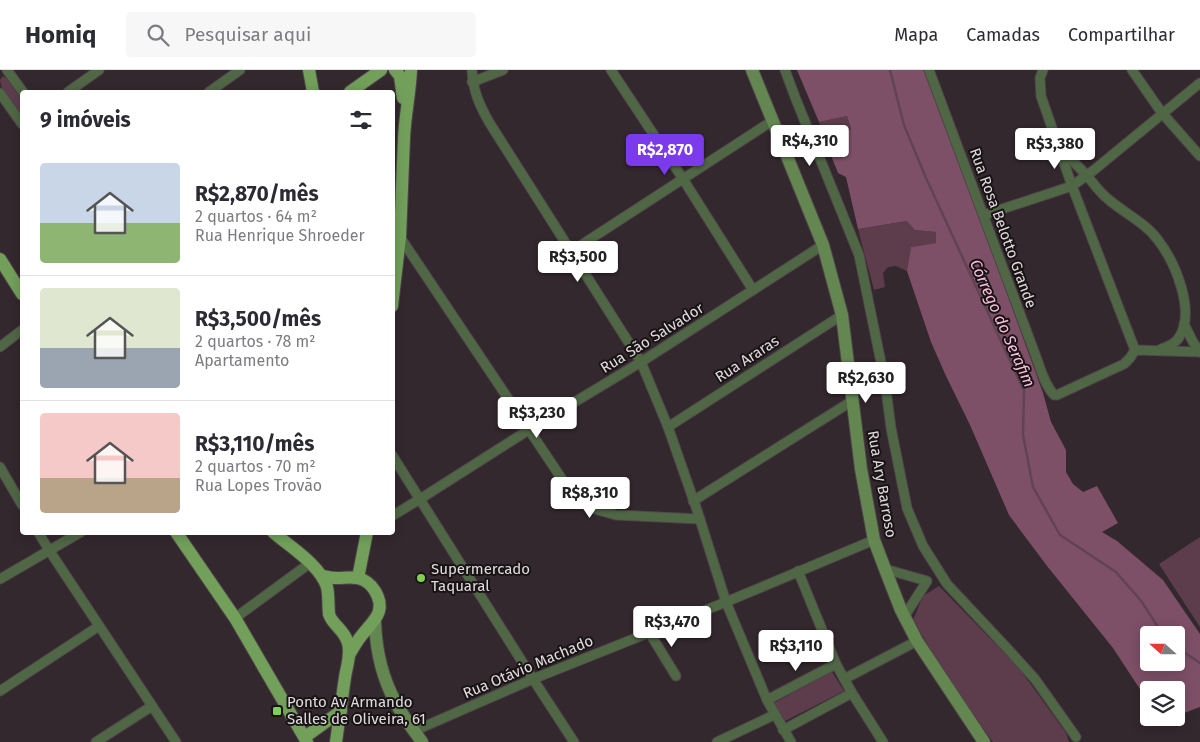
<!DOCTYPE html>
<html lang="pt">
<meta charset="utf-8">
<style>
body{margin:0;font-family:"Fira Sans",sans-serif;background:#f7f7f7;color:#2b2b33;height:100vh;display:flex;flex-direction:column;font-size:19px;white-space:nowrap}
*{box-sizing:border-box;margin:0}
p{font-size:16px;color:#7c7c81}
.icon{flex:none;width:28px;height:28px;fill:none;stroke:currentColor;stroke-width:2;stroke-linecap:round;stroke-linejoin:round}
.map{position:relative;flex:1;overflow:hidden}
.sheet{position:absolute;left:20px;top:20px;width:375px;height:445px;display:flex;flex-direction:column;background:#fff;border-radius:5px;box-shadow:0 2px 12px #0003}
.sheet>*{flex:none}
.needle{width:32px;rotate:291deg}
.tools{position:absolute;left:1140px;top:556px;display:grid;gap:10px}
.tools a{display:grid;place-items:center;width:45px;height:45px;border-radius:5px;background:#fff;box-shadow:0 2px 12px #0003;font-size:25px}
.price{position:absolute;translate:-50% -42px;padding:0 11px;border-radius:5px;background:#fff;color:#222;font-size:16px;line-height:32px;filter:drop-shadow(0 1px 2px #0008)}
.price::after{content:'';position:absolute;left:50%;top:30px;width:15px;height:11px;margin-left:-8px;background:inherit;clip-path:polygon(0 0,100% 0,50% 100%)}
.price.current{background:#7c3aed;color:#fff}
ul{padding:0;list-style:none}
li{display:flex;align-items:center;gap:15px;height:125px;padding:0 20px}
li+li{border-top:1px solid #e1e1e2}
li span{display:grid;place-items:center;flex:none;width:140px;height:100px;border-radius:5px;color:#555}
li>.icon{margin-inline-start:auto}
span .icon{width:60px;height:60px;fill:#fffc;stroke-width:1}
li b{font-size:21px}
h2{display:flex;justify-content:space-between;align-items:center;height:60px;padding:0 20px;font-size:21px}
header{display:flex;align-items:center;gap:30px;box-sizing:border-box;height:70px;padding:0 25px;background:#fff;border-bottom:1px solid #e1e1e2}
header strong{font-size:24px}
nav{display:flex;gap:28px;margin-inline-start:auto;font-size:18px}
.search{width:350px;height:45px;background:#f7f7f7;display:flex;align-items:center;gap:12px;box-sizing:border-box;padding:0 18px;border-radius:5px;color:#7c7c81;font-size:19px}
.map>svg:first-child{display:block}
.green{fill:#5d3d4c}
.forest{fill:#7e5067;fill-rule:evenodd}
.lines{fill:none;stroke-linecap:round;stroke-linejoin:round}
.stream{stroke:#604453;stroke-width:2.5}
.minor-casing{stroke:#4f4549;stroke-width:11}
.secondary-casing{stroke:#4f4549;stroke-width:14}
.primary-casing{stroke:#4f4549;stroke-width:14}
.minor{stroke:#506746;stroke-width:9}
.secondary{stroke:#648752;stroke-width:12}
.primary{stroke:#72a05b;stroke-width:12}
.poi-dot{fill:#80d051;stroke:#181315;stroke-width:2}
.labels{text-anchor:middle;stroke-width:4;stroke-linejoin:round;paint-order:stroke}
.street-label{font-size:15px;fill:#e2dbde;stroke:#181315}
.poi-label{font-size:15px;fill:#e2dbde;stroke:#181315;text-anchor:start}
.water-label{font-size:16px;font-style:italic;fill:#fbbeda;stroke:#181315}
</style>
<header>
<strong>Homiq</strong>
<div class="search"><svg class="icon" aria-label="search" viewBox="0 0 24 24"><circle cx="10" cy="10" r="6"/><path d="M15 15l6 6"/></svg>Pesquisar aqui</div>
<nav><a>Mapa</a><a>Camadas</a><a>Compartilhar</a></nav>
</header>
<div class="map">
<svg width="1200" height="672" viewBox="0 0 1200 672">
<rect width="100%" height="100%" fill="#33282d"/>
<g class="green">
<polygon points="3,6 7,9 22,30 22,50 3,24 0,10"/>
<polygon points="847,46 851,59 830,83 819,52"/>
<polygon points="908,151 915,160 936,162 936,173 911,177 907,201 896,196 888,197 883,203 885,217 874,220 858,159"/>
<polygon points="1200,467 1200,557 1159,494"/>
<polygon points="939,516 1019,598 1066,663 1069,672 993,672 949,611 913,550 923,526"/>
<polygon points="832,602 844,621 785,651 774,633"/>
</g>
<path class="forest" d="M 797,0 L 926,0 L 1043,323 L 1051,352 L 1066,380 L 1066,402 L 1073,414 L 1083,422 L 1097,416 L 1118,453 L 1102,462 L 1117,471 L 1163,510 L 1200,564 L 1200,637 L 1176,646 L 1176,620 L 1149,620 L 1149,633 L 1113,578 L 1047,496 L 1009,445 L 970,355 L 946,306 L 931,272 L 907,201 L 911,177 L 936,173 L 936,162 L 915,160 L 907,151 L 858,159 L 846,107 L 838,103 L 830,83 L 851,59 L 847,46 L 819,52 ZM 1149,565 L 1176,565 L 1176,592 L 1149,592 Z"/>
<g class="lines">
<g class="stream">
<polyline points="890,0 904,55 926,108 1024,321 1023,365 1033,417 1060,465 1116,502 1142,532 1163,565"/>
<polyline points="1176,577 1200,593"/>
</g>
<g class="minor-casing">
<g id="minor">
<polyline points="7,0 23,22"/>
<path d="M 472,0 C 473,21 479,34 489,52 L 641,292 L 668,357 L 697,440 L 726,532 L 767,630 L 791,672"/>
<polyline points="611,0 683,109 753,220"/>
<polyline points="785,0 795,27 859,185 885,312 891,358 907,438 923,476 947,514 1006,577 1035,609 1076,667"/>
<path d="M 929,0 L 1035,284 C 1040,297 1044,314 1054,325 L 1057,325 L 1124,294 L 1130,288 L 1135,280 L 1200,282"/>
<polyline points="1043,0 1040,8 1041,26 1072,116 1135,280"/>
<polyline points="1132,0 1162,43 1200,86"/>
<polyline points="472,12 503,0"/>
<polyline points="68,22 99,0"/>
<polyline points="209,22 240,0"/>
<polyline points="0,23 22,54"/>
<path d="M 1061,79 C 1070,88 1079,97 1088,107 C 1094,114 1100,123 1108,129 C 1124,143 1146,153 1158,170 C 1175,192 1197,243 1178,269 C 1174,274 1167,277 1161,279"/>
<polyline points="984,145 1072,116 1094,100 1200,13"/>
<polyline points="400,167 572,424 585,433 598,440 616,445 700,449"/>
<polyline points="572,181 772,51"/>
<polyline points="1184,254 1193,272 1200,282"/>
<polyline points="0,277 22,260"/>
<polyline points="850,317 885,312"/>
<polyline points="668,357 842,245"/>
<polyline points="392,385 533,609 574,672"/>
<polyline points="0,397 22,435"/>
<polyline points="693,431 852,331"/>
<polyline points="392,446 420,429 530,359 641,292 823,175"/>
<polyline points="38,462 49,480 176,672"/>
<polyline points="885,499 927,511 904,547"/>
<polyline points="798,501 836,594 852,623 883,672"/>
<polyline points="0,509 81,462"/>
<polyline points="235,548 310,493"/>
<polyline points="649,562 676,606"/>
<polyline points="844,609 917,571"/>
<polyline points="0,621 99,556"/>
<polyline points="767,630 836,594"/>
<polyline points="783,660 852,623"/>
<polyline points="414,661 533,609 726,532 874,470"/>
<polyline points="96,672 152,636"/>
<polyline points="717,672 774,645"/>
</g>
</g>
<g class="secondary-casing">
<g id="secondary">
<polyline points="752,0 823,175 842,245 861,399 874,470 885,499 901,540 917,571 984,672"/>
<path d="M 375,552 C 376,580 382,608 396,633 C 403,647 413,659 422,672"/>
</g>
</g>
<g class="primary-casing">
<g id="primary">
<polyline points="309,0 313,22"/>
<polyline points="395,0 400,6 403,28"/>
<polyline points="350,22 381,0"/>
<polyline points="0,189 22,224"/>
<path d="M 392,236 L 400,167 L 404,68 C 405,45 410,23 411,0"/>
<polyline points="176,462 235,548 307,672"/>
<path d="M 273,462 C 290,477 320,495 327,517 C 329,526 328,535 329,544 C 332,555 344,559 348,573 C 351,585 347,595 345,607 C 342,629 339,650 336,672"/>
<path d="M 322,506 C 327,507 332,508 337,508 C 344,508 350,507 357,508 C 364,509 371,514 375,521 C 387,541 374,550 362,565 C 357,571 353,578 349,585"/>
<polyline points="358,508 367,462"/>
<polyline points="305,667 341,641"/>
</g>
</g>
<use href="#minor" class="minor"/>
<use href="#secondary" class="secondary"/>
<use href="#primary" class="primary"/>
</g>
<g class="poi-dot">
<circle cx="421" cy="508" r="5"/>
<rect x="272" y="636" width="10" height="10" rx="2.5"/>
</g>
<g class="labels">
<g class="street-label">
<text transform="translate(1003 158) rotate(70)" y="5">Rua Rosa Belotto Grande</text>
<text transform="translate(652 268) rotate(-32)" y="5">Rua São Salvador</text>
<text transform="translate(747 289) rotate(-33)" y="5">Rua Araras</text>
<text transform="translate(882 414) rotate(80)" y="5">Rua Ary Barroso</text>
<text transform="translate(528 597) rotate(-23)" y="5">Rua Otávio Machado</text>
</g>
<g class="poi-label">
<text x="431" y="504">Supermercado<tspan x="431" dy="17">Taquaral</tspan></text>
<text x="287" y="637">Ponto Av Armando<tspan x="287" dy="17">Salles de Oliveira, 61</tspan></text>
</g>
<g class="water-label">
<text transform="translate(1003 253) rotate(66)" y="6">Córrego do Serafim</text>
</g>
</g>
</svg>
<div class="tools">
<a><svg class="needle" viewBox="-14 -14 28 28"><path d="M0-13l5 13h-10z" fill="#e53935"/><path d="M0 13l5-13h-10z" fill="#7c7c81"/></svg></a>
<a><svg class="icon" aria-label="layers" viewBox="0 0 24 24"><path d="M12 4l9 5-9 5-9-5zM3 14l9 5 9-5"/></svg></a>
</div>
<b class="price" style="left:810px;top:97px">R$4,310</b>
<b class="price" style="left:1055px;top:100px">R$3,380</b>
<b class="price current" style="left:665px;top:106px">R$2,870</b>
<b class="price" style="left:578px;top:213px">R$3,500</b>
<b class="price" style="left:866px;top:334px">R$2,630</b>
<b class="price" style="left:537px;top:369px">R$3,230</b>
<b class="price" style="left:590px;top:449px">R$8,310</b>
<b class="price" style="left:672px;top:578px">R$3,470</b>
<b class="price" style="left:796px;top:602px">R$3,110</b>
<section class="sheet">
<h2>9 imóveis<svg class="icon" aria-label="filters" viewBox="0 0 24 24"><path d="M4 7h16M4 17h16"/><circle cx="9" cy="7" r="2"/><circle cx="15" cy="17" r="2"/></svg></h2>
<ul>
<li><span style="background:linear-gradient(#c9d6e8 60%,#8fb573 0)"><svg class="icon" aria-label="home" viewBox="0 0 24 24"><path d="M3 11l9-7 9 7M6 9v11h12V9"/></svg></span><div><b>R$2,870/mês</b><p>2 quartos · 64 m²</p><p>Rua Henrique Shroeder</p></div></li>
<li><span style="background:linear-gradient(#dfe7d0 60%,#9aa5b1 0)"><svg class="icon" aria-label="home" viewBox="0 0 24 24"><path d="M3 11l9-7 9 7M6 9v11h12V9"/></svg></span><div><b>R$3,500/mês</b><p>2 quartos · 78 m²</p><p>Apartamento</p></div></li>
<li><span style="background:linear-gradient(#f6c9c9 65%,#b9a48a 0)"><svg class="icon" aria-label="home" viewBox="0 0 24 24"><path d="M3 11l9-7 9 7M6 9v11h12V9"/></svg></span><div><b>R$3,110/mês</b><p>2 quartos · 70 m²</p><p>Rua Lopes Trovão</p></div></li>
</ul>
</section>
</div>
